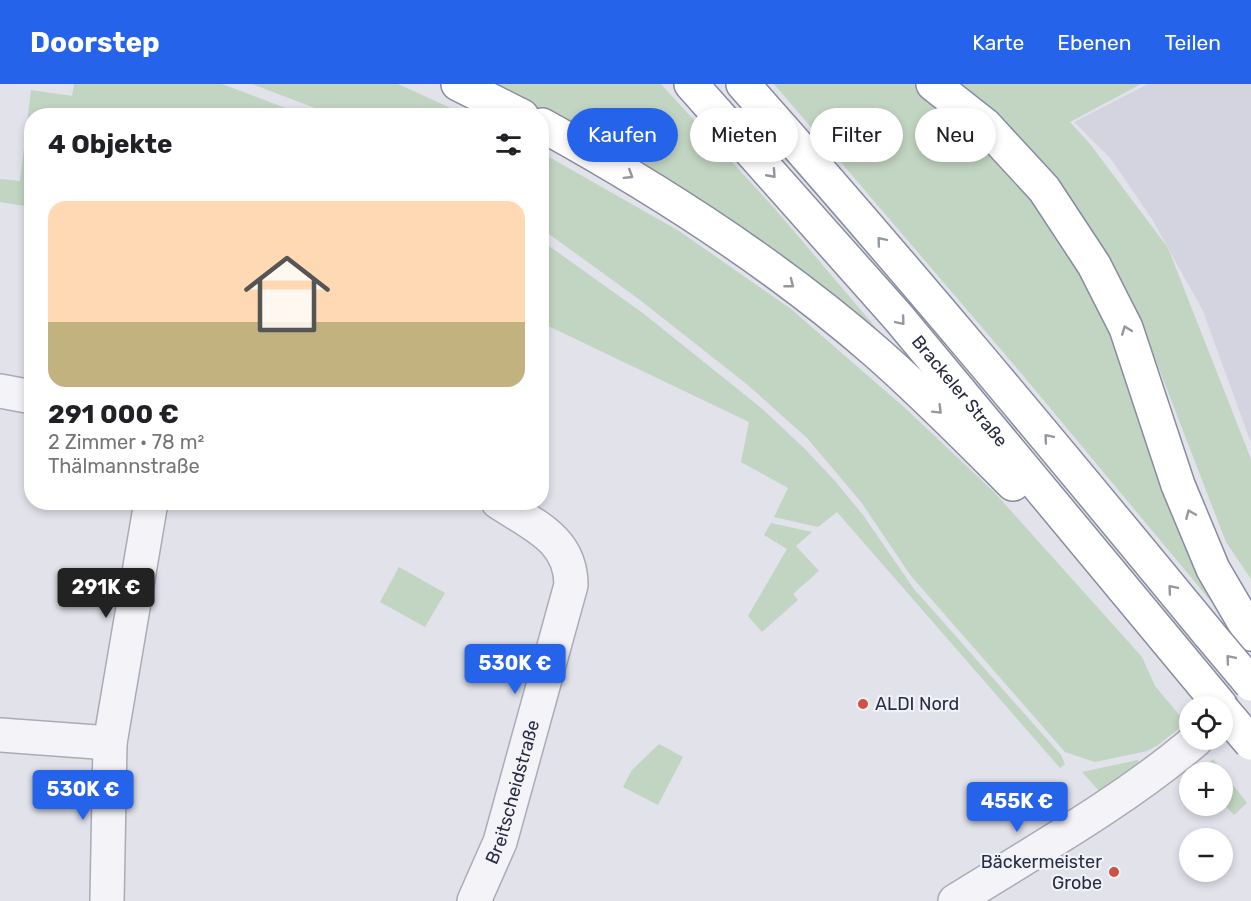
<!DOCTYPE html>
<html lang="de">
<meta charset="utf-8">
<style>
body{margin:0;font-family:Rubik,sans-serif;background:#f6f6f6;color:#202124;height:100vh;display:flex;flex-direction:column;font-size:22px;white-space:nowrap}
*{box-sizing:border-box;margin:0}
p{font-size:20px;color:#757577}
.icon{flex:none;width:33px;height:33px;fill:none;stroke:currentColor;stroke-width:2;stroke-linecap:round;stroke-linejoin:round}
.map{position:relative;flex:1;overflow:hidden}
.panel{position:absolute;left:24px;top:24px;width:525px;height:402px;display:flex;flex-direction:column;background:#fff;border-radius:24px;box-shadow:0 3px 9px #0003}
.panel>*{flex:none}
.banner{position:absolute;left:567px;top:24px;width:570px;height:54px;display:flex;gap:12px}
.buttons{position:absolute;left:1179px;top:612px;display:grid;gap:12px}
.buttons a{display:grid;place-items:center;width:54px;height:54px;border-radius:50%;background:#fff;box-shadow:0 3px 9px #0003;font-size:30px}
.price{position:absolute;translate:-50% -51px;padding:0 14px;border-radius:6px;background:#2563eb;color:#fff;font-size:20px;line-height:39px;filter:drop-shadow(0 2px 3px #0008)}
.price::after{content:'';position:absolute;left:50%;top:36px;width:18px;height:14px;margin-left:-9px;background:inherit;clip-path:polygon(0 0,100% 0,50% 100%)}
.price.current{background:#222;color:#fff}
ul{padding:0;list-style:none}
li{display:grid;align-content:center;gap:12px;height:318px;padding:0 24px}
li span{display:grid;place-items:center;height:186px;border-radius:18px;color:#555}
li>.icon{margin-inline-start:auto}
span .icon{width:108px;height:108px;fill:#fffc;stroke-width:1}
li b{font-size:26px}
h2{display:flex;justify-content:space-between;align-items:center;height:72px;padding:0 24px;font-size:26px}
.pill{padding:0 21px;border-radius:27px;background:#fff;box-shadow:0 3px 9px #0003;font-size:21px;line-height:54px}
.pill.current{background:#2563eb;color:#fff}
header{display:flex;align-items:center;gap:36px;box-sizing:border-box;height:84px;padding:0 30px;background:#2563eb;color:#fff}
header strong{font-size:28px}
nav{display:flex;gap:33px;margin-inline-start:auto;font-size:21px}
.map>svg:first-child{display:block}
.built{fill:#d3d4df}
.green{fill:#c2d4c2}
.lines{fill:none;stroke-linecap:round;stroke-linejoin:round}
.minor-casing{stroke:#aaabb8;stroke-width:36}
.highway-casing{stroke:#888ca0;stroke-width:36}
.minor{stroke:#f4f4f8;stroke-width:33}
.highway{stroke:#fff;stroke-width:33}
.highway-bridge-casing{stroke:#888ca0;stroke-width:36;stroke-linecap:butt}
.highway-bridge{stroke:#fff;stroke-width:33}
.oneway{stroke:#9496a0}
.poi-dot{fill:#d05144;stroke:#f0f2f7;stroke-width:2}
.labels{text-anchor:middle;stroke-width:4.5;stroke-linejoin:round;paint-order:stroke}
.street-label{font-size:18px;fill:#292c42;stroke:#f0f2f7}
.poi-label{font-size:18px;fill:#292c42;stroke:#f0f2f7;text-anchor:start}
</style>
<header>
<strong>Doorstep</strong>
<nav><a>Karte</a><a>Ebenen</a><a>Teilen</a></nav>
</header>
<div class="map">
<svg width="1251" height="817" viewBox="0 0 1251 817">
<rect width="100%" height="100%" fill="#e1e2ea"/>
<polygon class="built" points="1148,0 1251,0 1251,359 1203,227 1152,135 1111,75 1074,38"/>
<g class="green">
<polygon points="74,0 222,0 304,31 32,32 31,123 0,118 0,95 20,97 31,6 72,12"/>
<polygon points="252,0 398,0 466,31 333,31"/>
<polygon points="480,0 661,0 775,125 905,278"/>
<polygon points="774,0 917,0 929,8 1028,105 1097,213 1218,518 1214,521 1021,289"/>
<polygon points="953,0 1141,0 1070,38 1090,60 1168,164 1251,375 1251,495 1226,458 1134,220 1083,132 971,12"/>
<polygon points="542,69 679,147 791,225 905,324 994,408 1142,573 1155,602 1186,639 1158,661 1147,667 1095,678 1065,668 911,492 861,418 807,354 749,302 640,216 542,145"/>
<polygon points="542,157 644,230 760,323 804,364 835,397 863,431 914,505 1061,671 1065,680 1060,684 837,428 818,443 774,433 788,404 741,378 749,338 542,239"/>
<polygon points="771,439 812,448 796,462 819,487 793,510 798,516 762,548 748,532 787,465 764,451"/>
<polygon points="399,483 445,509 425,543 380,518"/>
<polygon points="659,660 683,673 658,721 623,703 632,686"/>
<polygon points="1213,675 1247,719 1234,731 1223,719 1222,688 1199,688"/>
<polygon points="1138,676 1140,681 1099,707 1082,688"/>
</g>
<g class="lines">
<g class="minor-casing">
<g id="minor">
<polyline points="0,307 32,313"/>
<polyline points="0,651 110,659"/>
<polyline points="107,817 110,659 151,418"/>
<path id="s1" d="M 474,817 L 500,758 L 571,501 C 571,455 533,441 498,418"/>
<path d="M 955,817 C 1037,766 1123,718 1196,656"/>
</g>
</g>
<g class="highway-casing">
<g id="highway">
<polyline points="458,0 522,32"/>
<path id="s2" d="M 691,0 L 898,233 L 1221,622"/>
<path d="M 743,0 C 903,180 1056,364 1209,550"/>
<polyline points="933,0 985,41 1044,105 1094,181 1126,244 1178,401 1213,485 1251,550"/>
<path d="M 542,41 C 660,106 774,179 876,268 C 923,309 968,355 1013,400"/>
</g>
</g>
<use href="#minor" class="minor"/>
<use href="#highway" class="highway"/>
<g class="highway-bridge-casing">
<g id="highway-bridge">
<polyline points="1209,550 1251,600"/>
<polyline points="1222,625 1251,659"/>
</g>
</g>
<use href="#highway-bridge" class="highway-bridge"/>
</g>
<defs><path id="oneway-chevron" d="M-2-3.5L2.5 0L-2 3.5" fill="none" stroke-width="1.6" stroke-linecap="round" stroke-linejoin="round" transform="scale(1.5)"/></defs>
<g class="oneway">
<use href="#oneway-chevron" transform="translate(772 90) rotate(48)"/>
<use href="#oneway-chevron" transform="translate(629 91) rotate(32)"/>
<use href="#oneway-chevron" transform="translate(881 157) rotate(-130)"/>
<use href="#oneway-chevron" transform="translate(790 200) rotate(38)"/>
<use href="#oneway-chevron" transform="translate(901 237) rotate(50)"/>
<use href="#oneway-chevron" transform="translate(1126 246) rotate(-111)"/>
<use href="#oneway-chevron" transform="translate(938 326) rotate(45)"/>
<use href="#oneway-chevron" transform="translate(1048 354) rotate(-130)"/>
<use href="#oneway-chevron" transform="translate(1190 430) rotate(-113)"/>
<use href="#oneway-chevron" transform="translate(1172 505) rotate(-130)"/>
<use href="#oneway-chevron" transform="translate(1230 575) rotate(-130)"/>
</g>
<g class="poi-dot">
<circle cx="863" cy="620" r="6"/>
<circle cx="1114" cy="788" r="6"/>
</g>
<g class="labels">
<g class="street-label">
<text dy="6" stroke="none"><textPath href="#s2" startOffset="408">Brackeler Straße</textPath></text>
<text dy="6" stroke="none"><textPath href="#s1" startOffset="116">Breitscheidstraße</textPath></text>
</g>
<g class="poi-label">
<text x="875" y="626">ALDI Nord</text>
<text x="1102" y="784" text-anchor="end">Bäckermeister<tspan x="1102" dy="21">Grobe</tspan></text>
</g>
</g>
</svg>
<div class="buttons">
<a><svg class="icon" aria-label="locate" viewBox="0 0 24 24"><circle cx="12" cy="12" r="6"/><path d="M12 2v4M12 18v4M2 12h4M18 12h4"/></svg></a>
<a>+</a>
<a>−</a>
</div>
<b class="price current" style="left:106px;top:535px">291K €</b>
<b class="price" style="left:515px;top:611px">530K €</b>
<b class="price" style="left:83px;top:737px">530K €</b>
<b class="price" style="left:1017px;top:749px">455K €</b>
<div class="banner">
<a class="pill current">Kaufen</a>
<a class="pill">Mieten</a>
<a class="pill">Filter</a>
<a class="pill">Neu</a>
</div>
<section class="panel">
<h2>4 Objekte<svg class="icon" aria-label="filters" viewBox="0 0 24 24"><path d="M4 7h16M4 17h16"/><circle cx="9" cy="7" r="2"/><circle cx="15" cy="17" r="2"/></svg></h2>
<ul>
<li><span style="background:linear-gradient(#ffd9b3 65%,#c2b280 0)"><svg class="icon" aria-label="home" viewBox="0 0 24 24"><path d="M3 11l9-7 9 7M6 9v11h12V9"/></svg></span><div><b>291 000 €</b><p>2 Zimmer · 78 m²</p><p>Thälmannstraße</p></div></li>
</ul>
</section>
</div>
